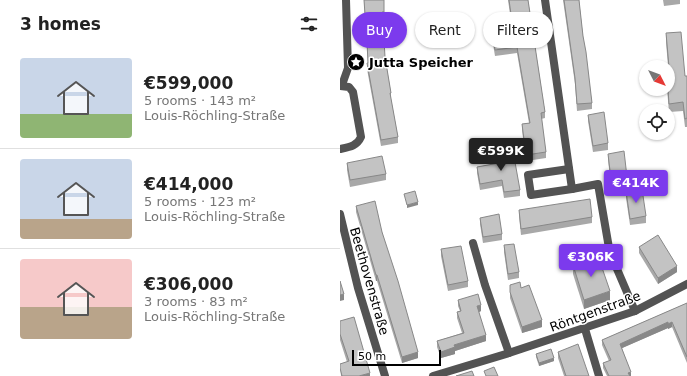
<!DOCTYPE html>
<meta charset="utf-8">
<style>
body{margin:0;font-family:"DejaVu Sans",sans-serif;background:#f6f6f6;color:#222;height:100vh;display:flex;flex-direction:column;font-size:15px;white-space:nowrap}
*{box-sizing:border-box;margin:0}
p{font-size:13px;color:#767676}
.icon{flex:none;width:22px;height:22px;fill:none;stroke:currentColor;stroke-width:2;stroke-linecap:round;stroke-linejoin:round}
.map{position:relative;flex:1;overflow:hidden}
.side{display:flex;flex-direction:column;background:#fff;width:340px}
.side>*{flex:none}
.banner{position:absolute;left:12px;top:12px;width:275px;height:36px;display:flex;gap:8px}
.needle{width:26px;rotate:132deg}
.controls{position:absolute;left:299px;top:60px;display:grid;gap:8px}
.controls a{display:grid;place-items:center;width:36px;height:36px;border-radius:50%;background:#fff;box-shadow:0 1px 3px #0004;font-size:20px}
.scale{position:absolute;left:12px;bottom:10px;width:89px;box-sizing:border-box;padding-left:4px;border:2px solid #000;border-top:0;font-size:11px;line-height:14px;white-space:nowrap;color:#000;-webkit-text-stroke:3px #fff;paint-order:stroke}
.price{position:absolute;translate:-50% -34px;padding:0 9px;border-radius:4px;background:#7c3aed;color:#fff;font-size:13px;line-height:26px;filter:drop-shadow(0 1px 2px #0008)}
.price::after{content:'';position:absolute;left:50%;top:24px;width:12px;height:9px;margin-left:-6px;background:inherit;clip-path:polygon(0 0,100% 0,50% 100%)}
.price.selected{background:#222;color:#fff}
ul{padding:0;list-style:none}
li{display:flex;align-items:center;gap:12px;height:100px;padding:0 20px}
li+li{border-top:1px solid #e0e0e0}
li span{display:grid;place-items:center;flex:none;width:112px;height:80px;border-radius:4px;color:#555}
li>.icon{margin-inline-start:auto}
span .icon{width:48px;height:48px;fill:#fffc;stroke-width:1}
li b{font-size:17px}
h2{display:flex;justify-content:space-between;align-items:center;height:48px;padding:0 20px;font-size:17px}
.pill{padding:0 14px;border-radius:18px;background:#fff;box-shadow:0 1px 3px #0004;font-size:14px;line-height:36px}
.pill.selected{background:#7c3aed;color:#fff}
main{display:flex;flex:1;min-height:0}
.map>svg:first-child{display:block}
.lines{fill:none;stroke-linecap:round;stroke-linejoin:round}
.minor{stroke:#535353;stroke-width:8}
.wall{fill:#a8a8a8}
.shaded-wall{fill:#888}
.building{fill:#c3c3c3;stroke:#888}
.labels{text-anchor:middle;stroke-width:3;stroke-linejoin:round;paint-order:stroke}
.poi-label{font-size:13px;font-weight:bold;fill:#000;stroke:#fff;text-anchor:start}
.street-label{font-size:13px;fill:#000;stroke:#fff}
</style>
<main>
<section class="side">
<h2>3 homes<svg class="icon" aria-label="filters" viewBox="0 0 24 24"><path d="M4 7h16M4 17h16"/><circle cx="9" cy="7" r="2"/><circle cx="15" cy="17" r="2"/></svg></h2>
<ul>
<li><span style="background:linear-gradient(#c9d6e8 70%,#8fb573 0)"><svg class="icon" aria-label="home" viewBox="0 0 24 24"><path d="M3 11l9-7 9 7M6 9v11h12V9"/></svg></span><div><b>€599,000</b><p>5 rooms · 143 m²</p><p>Louis-Röchling-Straße</p></div></li>
<li><span style="background:linear-gradient(#c9d6e8 75%,#b9a48a 0)"><svg class="icon" aria-label="home" viewBox="0 0 24 24"><path d="M3 11l9-7 9 7M6 9v11h12V9"/></svg></span><div><b>€414,000</b><p>5 rooms · 123 m²</p><p>Louis-Röchling-Straße</p></div></li>
<li><span style="background:linear-gradient(#f6c9c9 60%,#b9a48a 0)"><svg class="icon" aria-label="home" viewBox="0 0 24 24"><path d="M3 11l9-7 9 7M6 9v11h12V9"/></svg></span><div><b>€306,000</b><p>3 rooms · 83 m²</p><p>Louis-Röchling-Straße</p></div></li>
</ul>
</section>
<div class="map">
<svg width="347" height="376" viewBox="0 0 347 376">
<rect width="100%" height="100%" fill="#fff"/>
<g class="lines">
<g class="minor">
<polyline points="205,0 232,189 258,184 269,248 277,269 295,311"/>
<polyline points="2,85 8,68 6,0"/>
<path d="M 0,86 L 9,87 L 13,92 L 21,137 C 17,146 10,147 0,149"/>
<polyline points="229,169 188,175 191,195 232,189"/>
<polyline points="0,214 18,288 45,376"/>
<polyline points="133,243 145,285 169,353"/>
<polyline points="245,329 259,376"/>
<polyline points="93,376 169,353 295,311 347,284"/>
</g>
</g>
<g class="wall">
<polygon points="24,0 44,0 44,18 43,19 43,34 26,35"/>
<polygon points="168,0 188,0 205,112 205,118 201,119 206,152 206,158 186,161 182,130 182,124 189,123 177,53 155,56 153,44 153,38 173,35"/>
<polygon points="223,0 239,0 243,36 252,103 252,109 237,111 235,84"/>
<polygon points="323,0 340,0 340,4 324,6"/>
<polygon points="326,33 345,76 347,76 347,127 345,127 343,111 329,112 327,89 328,89 329,78 326,42"/>
<polygon points="27,42 45,57 51,93 51,99 58,137 58,143 41,146 27,69 27,63 28,63"/>
<polygon points="248,115 268,143 268,150 253,152 248,121"/>
<polygon points="158,154 180,190 180,196 164,198 162,186 140,190 137,173 137,167 158,163"/>
<polygon points="268,154 287,177 287,184 271,186 268,160"/>
<polygon points="7,163 46,174 46,180 10,187 7,170"/>
<polygon points="286,191 306,216 306,223 290,225 286,198"/>
<polygon points="16,206 42,232 78,358 62,363 37,281 36,281 16,212"/>
<polygon points="179,210 252,217 252,223 181,235 179,216"/>
<polygon points="140,218 162,234 162,240 143,243 140,224"/>
<polygon points="164,245 179,272 179,278 168,280 164,252"/>
<polygon points="299,247 337,272 318,284 299,253"/>
<polygon points="101,249 128,281 128,287 108,291 101,256"/>
<polygon points="233,265 270,300 244,309 233,274"/>
<polygon points="170,285 181,288 202,327 182,333 170,298"/>
<polygon points="118,300 141,311 139,312 146,341 115,351 115,354 101,358 97,347 97,341 122,333 117,318 117,312 120,311 118,306"/>
<polygon points="347,303 347,363 332,327 328,329 328,328 282,348 291,376 267,376 263,368 263,363 269,361 262,345 262,340"/>
<polygon points="0,321 30,376 1,376 0,364 7,362 0,340"/>
<polygon points="218,352 249,376 224,376 218,358"/>
<polygon points="196,354 214,361 199,366 196,357"/>
</g>
<g class="shaded-wall">
<polygon points="78,202 78,205 67,208 67,205"/>
<polygon points="337,266 337,272 318,284 318,278"/>
<rect x="36" y="275" width="1" height="6"/>
<polygon points="270,291 270,300 244,309 244,300"/>
<polygon points="4,294 4,300 0,301 0,295"/>
<polygon points="141,305 141,311 137,313 137,306"/>
<polygon points="202,320 202,327 182,333 182,327"/>
<polygon points="328,322 328,328 280,349 280,344"/>
<polygon points="332,322 332,327 328,329 328,324"/>
<polygon points="146,335 146,341 115,351 115,354 101,358 101,352 114,345"/>
<polygon points="78,352 78,358 62,363 62,357"/>
<polygon points="214,358 214,361 199,366 199,363"/>
<polygon points="291,372 291,376 288,376 288,373"/>
<polygon points="30,373 30,376 19,376"/>
</g>
<g class="building">
<polygon points="24,0 44,0 44,12 42,12 43,28 26,29"/>
<polygon points="169,0 188,0 205,112 201,113 206,152 186,155 182,124 190,123 177,47 155,50 153,38 174,35"/>
<polygon points="224,0 239,0 243,36 246,52 252,103 237,104 235,78"/>
<polygon points="341,32 345,76 347,76 347,118 345,119 343,102 329,104 328,89 328,78 330,78 326,33"/>
<polygon points="44,40 45,57 51,93 50,93 58,137 41,140 27,63 28,63 27,42"/>
<polygon points="264,112 268,143 253,146 248,115"/>
<polygon points="173,151 180,190 164,192 162,180 140,184 137,167 159,163 158,154"/>
<polygon points="284,151 287,177 271,179 268,154"/>
<polygon points="42,156 46,174 10,180 7,163"/>
<polygon points="302,189 306,216 290,219 286,191"/>
<polygon points="75,191 78,202 67,205 64,194"/>
<polygon points="250,199 252,217 181,229 179,210"/>
<polygon points="35,201 42,232 58,281 78,352 62,357 37,275 36,275 16,206"/>
<polygon points="159,214 162,234 143,237 140,218"/>
<polygon points="318,235 337,266 318,278 299,247"/>
<polygon points="174,244 179,272 168,274 164,245"/>
<polygon points="121,246 128,281 108,285 101,249"/>
<polygon points="258,256 270,291 244,300 233,265"/>
<polygon points="0,281 4,294 0,295"/>
<polygon points="180,282 181,288 189,285 202,320 182,327 170,292 170,285"/>
<polygon points="138,294 141,305 137,306 146,335 114,345 115,347 101,352 97,341 124,333 117,312 121,311 118,300"/>
<polygon points="347,303 347,357 332,322 328,324 328,322 280,344 291,372 288,373 290,376 269,376 263,363 271,360 262,340"/>
<polygon points="14,317 30,373 19,376 2,376 0,368 0,364 9,361 0,334 0,321"/>
<polygon points="238,344 249,376 226,376 218,352"/>
<polygon points="211,349 214,358 199,363 196,354"/>
<polygon points="154,367 158,376 146,376 144,371"/>
<polygon points="132,371 134,376 116,376"/>
</g>
<defs>
<g id="sight-disc" transform="scale(0.9)"><circle r="9.5" fill="#000" stroke="#fff"/><path d="M0-6L1.8-2.2L6-1.7L2.9 1.2L3.7 5.4L0 3.3L-3.7 5.4L-2.9 1.2L-6-1.7L-1.8-2.2Z" fill="#fff"/></g>
</defs>
<g fill-rule="evenodd">
<use href="#sight-disc" x="16" y="62"/>
</g>
<g class="labels">
<g class="poi-label">
<text x="29" y="67">Jutta Speicher</text>
</g>
<g class="street-label">
<text transform="translate(30 281) rotate(74)" y="5">Beethovenstraße</text>
<text transform="translate(255 311) rotate(-20)" y="5">Röntgenstraße</text>
</g>
</g>
</svg>
<div class="controls">
<a><svg class="needle" viewBox="-14 -14 28 28"><path d="M0-13l5 13h-10z" fill="#e53935"/><path d="M0 13l5-13h-10z" fill="#767676"/></svg></a>
<a><svg class="icon" aria-label="locate" viewBox="0 0 24 24"><circle cx="12" cy="12" r="6"/><path d="M12 2v4M12 18v4M2 12h4M18 12h4"/></svg></a>
</div>
<div class="scale">50 m</div>
<b class="price selected" style="left:161px;top:172px">€599K</b>
<b class="price" style="left:296px;top:204px">€414K</b>
<b class="price" style="left:251px;top:278px">€306K</b>
<div class="banner">
<a class="pill selected">Buy</a>
<a class="pill">Rent</a>
<a class="pill">Filters</a>
</div>
</div>
</main>
